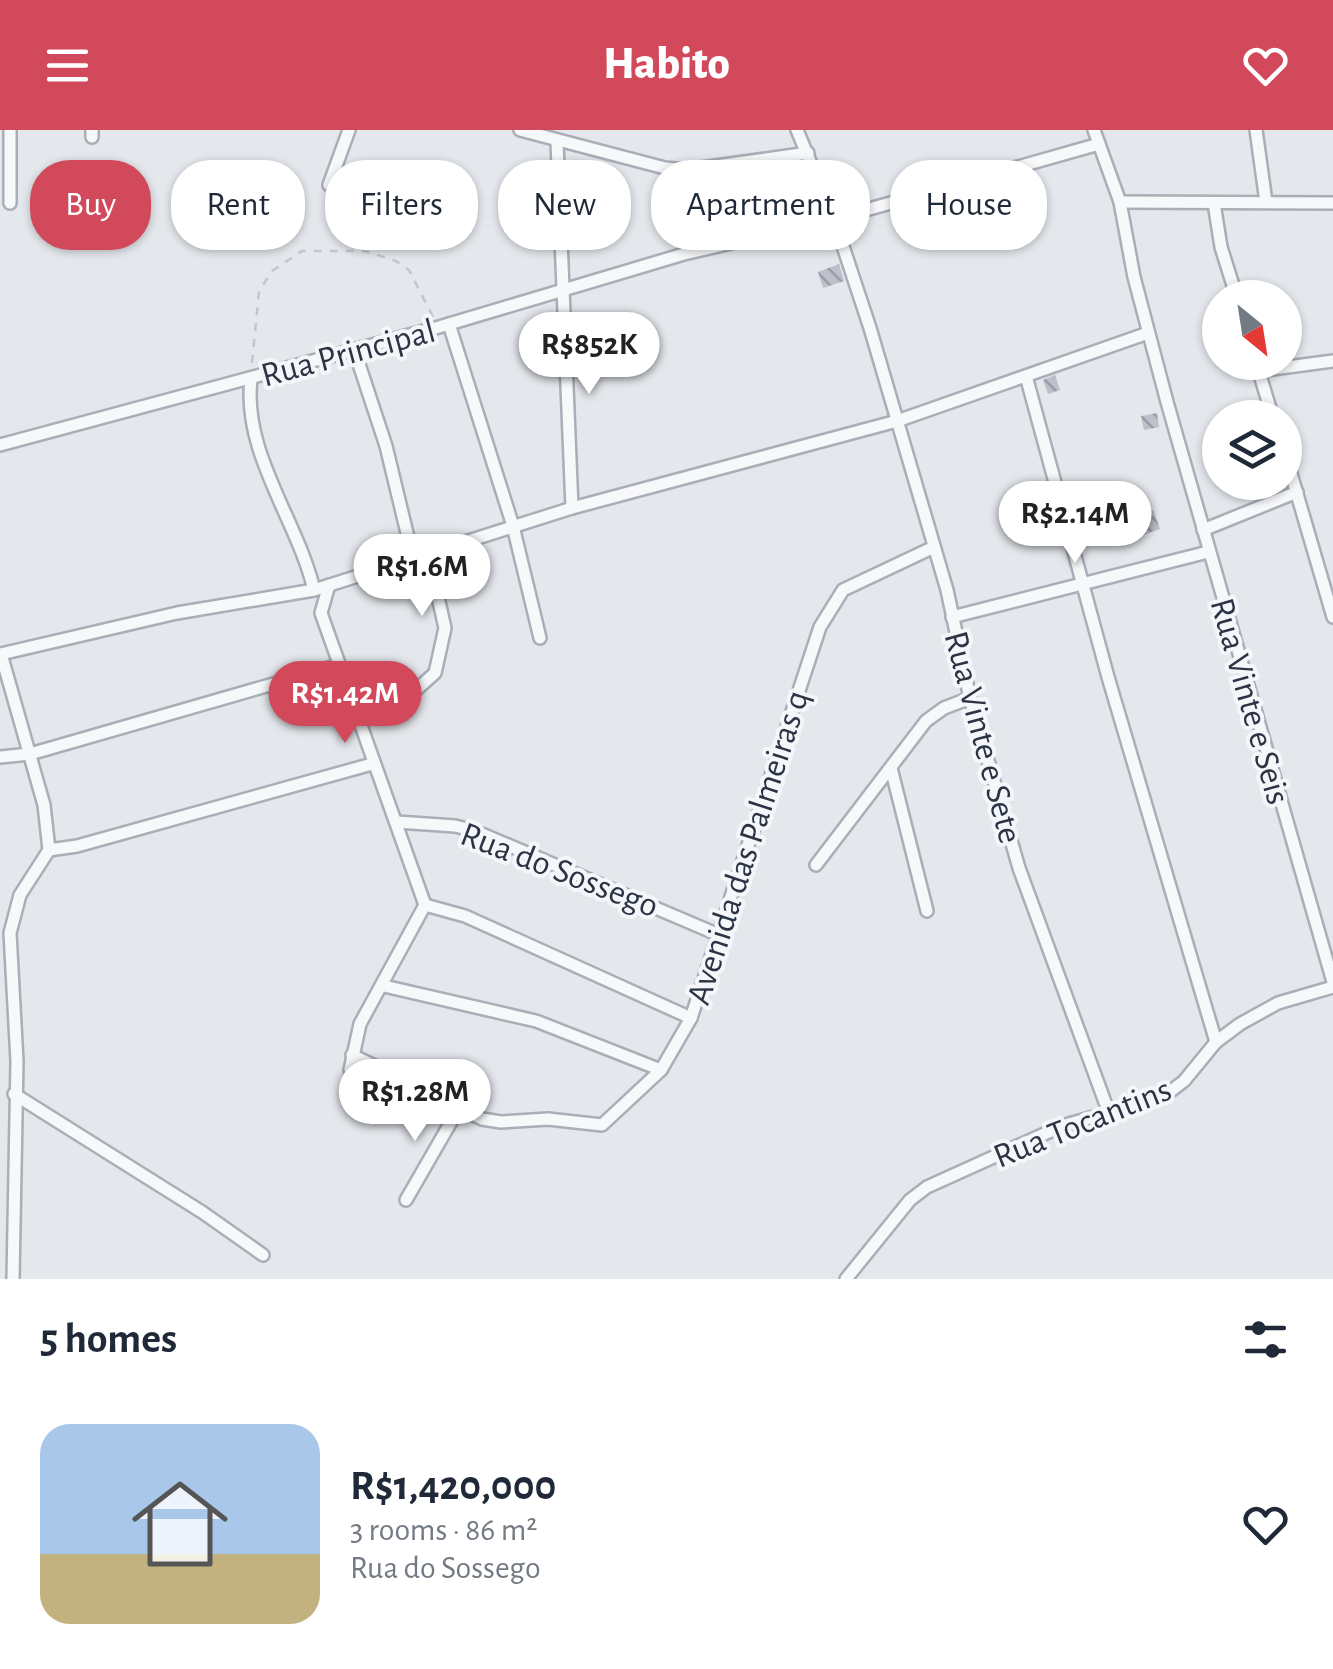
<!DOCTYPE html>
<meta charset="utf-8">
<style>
body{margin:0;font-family:"Alegreya Sans",sans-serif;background:#f6f6f7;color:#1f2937;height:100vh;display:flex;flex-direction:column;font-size:38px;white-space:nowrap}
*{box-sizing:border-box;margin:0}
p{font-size:32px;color:#747a83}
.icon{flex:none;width:55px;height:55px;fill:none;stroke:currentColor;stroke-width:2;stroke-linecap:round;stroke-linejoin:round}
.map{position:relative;height:1149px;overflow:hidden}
.sheet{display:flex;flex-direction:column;background:#fff;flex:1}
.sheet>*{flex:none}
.hud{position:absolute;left:30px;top:30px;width:1275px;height:90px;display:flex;gap:20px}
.needle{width:65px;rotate:150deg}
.buttons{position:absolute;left:1202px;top:150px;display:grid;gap:20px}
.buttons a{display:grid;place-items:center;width:100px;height:100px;border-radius:50%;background:#fff;box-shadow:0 2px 8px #0004;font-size:50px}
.price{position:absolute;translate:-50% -85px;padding:0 22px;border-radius:35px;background:#fff;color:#222;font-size:32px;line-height:65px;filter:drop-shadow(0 2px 5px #0008)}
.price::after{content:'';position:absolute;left:50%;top:60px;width:30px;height:22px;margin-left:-15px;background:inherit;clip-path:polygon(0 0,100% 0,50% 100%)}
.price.active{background:#d1495b;color:#fff}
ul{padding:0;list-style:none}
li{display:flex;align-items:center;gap:30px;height:250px;padding:0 40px}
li+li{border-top:2px solid #e0e1e3}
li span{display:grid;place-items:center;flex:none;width:280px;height:200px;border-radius:30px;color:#555}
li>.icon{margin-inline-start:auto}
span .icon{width:120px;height:120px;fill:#fffc;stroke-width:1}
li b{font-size:42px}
h2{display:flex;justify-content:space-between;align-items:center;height:120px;padding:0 40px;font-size:42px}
.pill{padding:0 35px;border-radius:40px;background:#fff;box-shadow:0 2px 8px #0004;font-size:35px;line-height:90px}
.pill.active{background:#d1495b;color:#fff}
header{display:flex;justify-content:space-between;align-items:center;height:130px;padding:0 40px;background:#d1495b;color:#fff;font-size:45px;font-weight:800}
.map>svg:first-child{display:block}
.building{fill:url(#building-back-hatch)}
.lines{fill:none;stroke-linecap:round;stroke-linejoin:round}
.minor-casing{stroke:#a9aeb7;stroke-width:16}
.path{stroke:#c2c5cb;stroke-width:2.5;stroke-dasharray:8 8;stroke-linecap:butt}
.minor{stroke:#f7f8fa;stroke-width:11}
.labels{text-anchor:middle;stroke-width:8;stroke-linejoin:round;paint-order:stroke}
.street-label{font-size:35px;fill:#2b3445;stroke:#f4f6f9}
</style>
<header><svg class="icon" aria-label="menu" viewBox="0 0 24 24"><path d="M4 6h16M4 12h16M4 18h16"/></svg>Habito<svg class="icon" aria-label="heart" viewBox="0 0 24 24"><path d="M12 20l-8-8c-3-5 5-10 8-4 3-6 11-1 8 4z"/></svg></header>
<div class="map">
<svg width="1333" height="1149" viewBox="0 0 1333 1149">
<defs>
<pattern id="building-back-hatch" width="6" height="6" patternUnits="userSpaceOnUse" patternTransform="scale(2.5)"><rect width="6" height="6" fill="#bbc0ca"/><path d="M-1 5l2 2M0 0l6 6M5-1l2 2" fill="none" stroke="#989da6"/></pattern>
</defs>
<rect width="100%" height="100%" fill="#e4e7ec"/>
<g class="building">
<polygon points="839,134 844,151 823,158 818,142"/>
<polygon points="1055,245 1060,260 1048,264 1043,250"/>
<polygon points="1157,283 1159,297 1144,300 1141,286"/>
<polygon points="1093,355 1096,369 1081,372 1078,359"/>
<polygon points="1153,380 1160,399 1143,405 1136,386"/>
</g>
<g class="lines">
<g class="minor-casing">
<g id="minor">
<polyline points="92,0 92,7"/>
<polyline points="520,0 665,38 687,40 808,23"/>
<polyline points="797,0 834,89 870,198 947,460 970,568 1019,738 1109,983"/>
<polyline points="1094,0 1120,72 1134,147 1167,272 1333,852"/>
<polyline points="1256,0 1266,72"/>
<polyline points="557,12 572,378"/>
<polyline points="329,55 349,0"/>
<polyline points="1120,72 1333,73"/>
<polyline points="10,73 10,0"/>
<polyline points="1214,73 1221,117 1237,168"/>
<polyline points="449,194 513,396 540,508"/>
<polyline points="354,219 386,316 413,428"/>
<polyline points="1256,232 1273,288"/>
<polyline points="1258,241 1333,231"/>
<polyline points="1026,246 1108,547 1216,912"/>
<path d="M 251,249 C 242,323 298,391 314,460"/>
<polyline points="0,315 439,197 684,124 834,89 1099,14"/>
<polyline points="1285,323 1333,487"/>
<polyline points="1203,400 1297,362"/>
<polyline points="329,455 321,483 425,775 360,894 350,940"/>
<polyline points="952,487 1208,422"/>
<polyline points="416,560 435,543 445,498 428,423"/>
<polyline points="0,627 30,624 339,535"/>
<polyline points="891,638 927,781"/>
<polyline points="397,692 455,696 475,701 719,805"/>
<polyline points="49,720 77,716 372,634"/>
<polyline points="816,735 926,591 944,578 970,568"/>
<polyline points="425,775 465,786 691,888"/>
<polyline points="384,856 536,891 661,940"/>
<polyline points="352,925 482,989 501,992 548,989 602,995 661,940 691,888 820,497 843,460 934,417"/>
<polyline points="14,964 202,1082 263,1125"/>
<polyline points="406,1070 459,978"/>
<polyline points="13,1149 17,931 10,803 20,765 49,720 44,675 1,524 177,483 314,460 572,378 897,291 1148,203"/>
<polyline points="846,1149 910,1070 927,1057 1062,996 1163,967 1184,951 1216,912 1240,894 1278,873 1333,857"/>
</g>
</g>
<polyline class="path" points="252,233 259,161 272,141 302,121 365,121 396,131 409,140 433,187"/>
<use href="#minor" class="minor"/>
</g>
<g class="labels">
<g class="street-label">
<text transform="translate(348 222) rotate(-15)" y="12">Rua Principal</text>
<text transform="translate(1251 571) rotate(74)" y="12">Rua Vinte e Seis</text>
<text transform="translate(984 607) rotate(75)" y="12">Rua Vinte e Sete</text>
<text transform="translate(747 717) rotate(-72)" y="12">Avenida das Palmeiras q</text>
<text transform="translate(560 739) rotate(21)" y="12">Rua do Sossego</text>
<text transform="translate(1082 992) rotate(-22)" y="12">Rua Tocantins</text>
</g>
</g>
</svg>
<div class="buttons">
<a><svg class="needle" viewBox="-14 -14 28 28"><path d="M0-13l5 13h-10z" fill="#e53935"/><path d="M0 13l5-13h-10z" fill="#747a83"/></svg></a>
<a><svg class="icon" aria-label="layers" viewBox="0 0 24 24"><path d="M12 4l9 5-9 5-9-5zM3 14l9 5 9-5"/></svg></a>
</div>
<b class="price" style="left:589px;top:267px">R$852K</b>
<b class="price" style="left:1075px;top:436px">R$2.14M</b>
<b class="price" style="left:422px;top:489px">R$1.6M</b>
<b class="price active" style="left:345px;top:616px">R$1.42M</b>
<b class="price" style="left:415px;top:1014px">R$1.28M</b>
<div class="hud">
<a class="pill active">Buy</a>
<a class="pill">Rent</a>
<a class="pill">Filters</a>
<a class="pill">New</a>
<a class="pill">Apartment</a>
<a class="pill">House</a>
</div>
</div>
<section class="sheet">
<h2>5 homes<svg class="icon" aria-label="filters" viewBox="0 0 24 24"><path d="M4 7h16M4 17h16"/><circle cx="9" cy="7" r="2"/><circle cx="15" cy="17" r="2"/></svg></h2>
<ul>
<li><span style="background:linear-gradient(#a9c7e8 65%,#c2b280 0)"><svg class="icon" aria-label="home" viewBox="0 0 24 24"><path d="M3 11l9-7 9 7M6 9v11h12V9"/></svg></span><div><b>R$1,420,000</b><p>3 rooms · 86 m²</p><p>Rua do Sossego</p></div><svg class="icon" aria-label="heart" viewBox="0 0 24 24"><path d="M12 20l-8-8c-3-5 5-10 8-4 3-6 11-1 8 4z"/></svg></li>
</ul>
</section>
